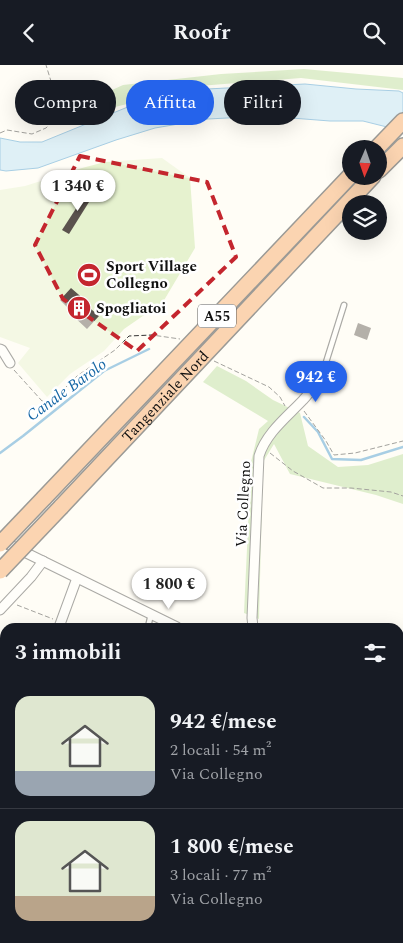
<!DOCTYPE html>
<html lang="it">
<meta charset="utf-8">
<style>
body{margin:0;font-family:Spectral,serif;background:#20242c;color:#f1f3f6;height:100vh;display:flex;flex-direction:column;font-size:19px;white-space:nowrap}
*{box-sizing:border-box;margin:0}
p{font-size:16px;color:#9ea1a6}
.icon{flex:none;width:28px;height:28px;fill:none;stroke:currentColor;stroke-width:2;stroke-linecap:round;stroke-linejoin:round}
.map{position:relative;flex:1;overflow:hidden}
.side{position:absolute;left:0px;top:558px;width:404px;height:321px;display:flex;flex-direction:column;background:#171b24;border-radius:15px 15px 0 0;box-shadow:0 5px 20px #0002}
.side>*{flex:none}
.top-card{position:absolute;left:15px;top:15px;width:374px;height:45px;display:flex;gap:10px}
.needle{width:32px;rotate:182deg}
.fabs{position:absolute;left:342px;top:75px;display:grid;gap:10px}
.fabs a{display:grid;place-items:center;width:45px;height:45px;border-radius:50%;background:#171b24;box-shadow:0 5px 20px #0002;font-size:25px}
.price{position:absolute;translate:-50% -42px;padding:0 11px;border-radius:18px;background:#fff;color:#222;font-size:16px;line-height:32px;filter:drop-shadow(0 1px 2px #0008)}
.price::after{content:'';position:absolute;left:50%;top:30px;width:15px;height:11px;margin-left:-8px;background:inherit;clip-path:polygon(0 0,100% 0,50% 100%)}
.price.current{background:#2563eb;color:#fff}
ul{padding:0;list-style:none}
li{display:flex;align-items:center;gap:15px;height:125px;padding:0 15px}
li+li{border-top:1px solid #363941}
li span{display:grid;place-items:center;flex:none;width:140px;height:100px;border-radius:15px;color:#555}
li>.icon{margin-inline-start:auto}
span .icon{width:60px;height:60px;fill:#fffc;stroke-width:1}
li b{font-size:21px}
h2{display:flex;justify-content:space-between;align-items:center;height:60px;padding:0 15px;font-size:21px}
.pill{padding:0 18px;border-radius:22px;background:#171b24;box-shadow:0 5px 20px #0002;font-size:18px;line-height:45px}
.pill.current{background:#2563eb;color:#fff}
header{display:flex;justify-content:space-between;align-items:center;height:65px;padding:0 15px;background:#171b24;font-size:22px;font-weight:700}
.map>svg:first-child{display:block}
.green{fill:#d5ebbd}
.forest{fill:#b9dc9c}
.pitch{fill:#e6f2cf}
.water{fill:#b9e0f7;stroke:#3f96cf}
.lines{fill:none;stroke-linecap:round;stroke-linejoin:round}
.stream{stroke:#3f96cf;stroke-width:2.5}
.building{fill:#5a524d}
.service-casing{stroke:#444;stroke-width:7}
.minor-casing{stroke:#444;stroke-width:11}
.motorway-casing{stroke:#222;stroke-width:18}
.path{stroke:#333;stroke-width:1;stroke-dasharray:5 2.5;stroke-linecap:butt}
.service{stroke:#fff;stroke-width:4.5}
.minor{stroke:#fff;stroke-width:9}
.motorway{stroke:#f5a25d;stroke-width:15}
.motorway-bridge-casing{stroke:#222;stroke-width:18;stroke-linecap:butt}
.motorway-bridge{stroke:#f5a25d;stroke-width:15}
.marked{fill:none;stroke:#c4262e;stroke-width:4;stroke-dasharray:10 6;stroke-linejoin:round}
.labels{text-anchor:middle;stroke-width:5;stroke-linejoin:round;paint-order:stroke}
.shield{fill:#fff;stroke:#585858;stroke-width:1}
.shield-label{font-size:14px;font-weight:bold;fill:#111}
.poi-label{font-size:15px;font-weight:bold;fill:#111;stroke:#fff;text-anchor:start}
.street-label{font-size:15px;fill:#111;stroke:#fff}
.water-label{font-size:16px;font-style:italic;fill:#1768a6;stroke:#fff}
</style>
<header><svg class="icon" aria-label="back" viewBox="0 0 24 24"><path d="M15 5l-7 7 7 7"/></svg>Roofr<svg class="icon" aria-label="search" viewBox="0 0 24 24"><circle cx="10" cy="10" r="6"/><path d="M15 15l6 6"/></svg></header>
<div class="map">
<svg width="403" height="878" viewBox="0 0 403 878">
<rect width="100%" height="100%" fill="#fffdf5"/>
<polygon class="green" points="0,743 5,746 5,784 0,788"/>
<g class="forest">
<polygon points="304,4 403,13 403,25 301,13 199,21 111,43 58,59 61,25 77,41 123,20 221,9"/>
<polygon points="217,301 246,316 273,335 300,348 308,381 338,402 368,400 403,389 403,439 376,430 290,409 274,379 263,397 259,554 244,548 251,397 259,364 268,356 203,317"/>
</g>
<polygon class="pitch" points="162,93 190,113 195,183 163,237 124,264 104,286 70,309 47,332 18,298 30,283 0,272 0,125 25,121 82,103 105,97"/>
<polygon class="water" points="305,19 356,24 399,26 403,28 403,66 363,56 330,56 266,51 208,54 155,63 116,75 38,103 6,106 0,105 0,73 20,77 42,77 140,37 207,24"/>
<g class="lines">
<g class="stream">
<polyline points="304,352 318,367 332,394 361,395 403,382"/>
<polyline points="0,388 23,371 104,306 149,284"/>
<polyline points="399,612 403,611"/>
<polyline points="0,720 5,724"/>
<polyline points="399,772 403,766"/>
<polyline points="0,792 5,788"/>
</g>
</g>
<g class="building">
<polygon points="88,125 94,129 69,169 62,165"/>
<polygon points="71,223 86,236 84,238 99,251 87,264 72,250 73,248 60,235"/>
<polygon points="358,258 371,263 367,275 354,270"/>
</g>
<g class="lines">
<g class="service-casing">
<g id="service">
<polyline points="322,310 344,240"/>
<polyline points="148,562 151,549"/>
<polyline points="399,840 403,842"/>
<polyline points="298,874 298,878"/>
<polyline points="385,878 385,874"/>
</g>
</g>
<g class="minor-casing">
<g id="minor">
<polyline points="0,284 2,285 10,298"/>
<polyline points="0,475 177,562"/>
<polyline points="0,545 31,512 43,496"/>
<polyline points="59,562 77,513"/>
<path d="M 253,562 L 252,553 L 259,391 C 266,368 287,352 303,335 C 310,328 316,318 322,310"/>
<polyline points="399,676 403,678"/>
</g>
</g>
<g class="motorway-casing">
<g id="motorway">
<polyline points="376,84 403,56"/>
<polyline points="379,105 403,81"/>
<polyline points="44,433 351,110"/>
<path id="s1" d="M 61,442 L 373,111"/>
</g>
</g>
<g class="path">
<polyline points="0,68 7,65 32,69 46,63 54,55 54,26 46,0"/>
<polyline points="214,296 269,322 280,332 285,341"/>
<polyline points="14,305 42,336 53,335 77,311 115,285 129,271 152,270 180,274"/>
<polyline points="304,346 326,376 334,390 355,388 403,376"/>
<polyline points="270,388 293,406 323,423 351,423 391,427 403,431"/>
<polyline points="17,540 53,554"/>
</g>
<use href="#service" class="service"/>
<use href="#minor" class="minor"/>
<use href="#motorway" class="motorway"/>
<g class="motorway-bridge-casing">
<g id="motorway-bridge">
<polyline points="0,479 44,433"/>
<polyline points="0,506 61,442"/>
</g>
</g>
<use href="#motorway-bridge" class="motorway-bridge"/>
</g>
<path d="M0 0H403V878H0ZM 80,91 L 207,117 L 236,192 L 137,286 L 63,234 L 35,180 Z" fill="#fffdf5" fill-opacity=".55" fill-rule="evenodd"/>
<path class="marked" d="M 80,91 L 207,117 L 236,192 L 137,286 L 63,234 L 35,180 Z"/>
<defs>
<g id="stadium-disc" transform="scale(1.25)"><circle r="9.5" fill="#c4262e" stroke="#fff"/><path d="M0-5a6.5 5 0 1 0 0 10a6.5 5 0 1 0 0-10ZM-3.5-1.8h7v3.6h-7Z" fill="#fff"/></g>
<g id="building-disc" transform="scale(1.25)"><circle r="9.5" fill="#c4262e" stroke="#fff"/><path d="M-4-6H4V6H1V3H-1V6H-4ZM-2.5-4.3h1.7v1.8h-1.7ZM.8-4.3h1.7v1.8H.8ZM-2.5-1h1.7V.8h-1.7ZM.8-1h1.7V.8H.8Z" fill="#fff"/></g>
</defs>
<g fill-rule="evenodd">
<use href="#stadium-disc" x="89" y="210"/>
<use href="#building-disc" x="79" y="243"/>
</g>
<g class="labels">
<rect class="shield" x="198" y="239.5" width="38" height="23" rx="4"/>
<g class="shield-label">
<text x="217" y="256">A55</text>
</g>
<g class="poi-label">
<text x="106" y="206">Sport Village<tspan x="106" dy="17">Collegno</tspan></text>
<text x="96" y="248">Spogliatoi</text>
</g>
<g class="street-label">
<text dy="5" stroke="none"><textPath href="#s1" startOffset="152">Tangenziale Nord</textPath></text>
<text transform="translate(243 439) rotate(-87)" y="5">Via Collegno</text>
</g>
<g class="water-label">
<text transform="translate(66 324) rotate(-36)" y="6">Canale Barolo</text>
</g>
</g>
</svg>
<div class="fabs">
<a><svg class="needle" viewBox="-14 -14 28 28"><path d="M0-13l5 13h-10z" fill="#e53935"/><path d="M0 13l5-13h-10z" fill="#9ea1a6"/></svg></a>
<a><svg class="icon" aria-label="layers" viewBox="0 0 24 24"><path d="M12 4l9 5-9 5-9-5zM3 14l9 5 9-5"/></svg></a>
</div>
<b class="price" style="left:78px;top:147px">1 340 €</b>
<b class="price current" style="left:316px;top:338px">942 €</b>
<b class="price" style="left:169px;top:545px">1 800 €</b>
<div class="top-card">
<a class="pill">Compra</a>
<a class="pill current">Affitta</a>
<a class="pill">Filtri</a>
</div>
<section class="side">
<h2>3 immobili<svg class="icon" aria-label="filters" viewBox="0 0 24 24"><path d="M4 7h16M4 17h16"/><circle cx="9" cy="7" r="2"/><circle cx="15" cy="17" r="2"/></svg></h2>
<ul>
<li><span style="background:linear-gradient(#dfe7d0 75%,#9aa5b1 0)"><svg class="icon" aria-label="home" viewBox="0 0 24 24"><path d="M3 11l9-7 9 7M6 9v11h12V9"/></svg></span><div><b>942 €/mese</b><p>2 locali · 54 m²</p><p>Via Collegno</p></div></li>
<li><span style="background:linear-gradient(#dfe7d0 75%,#b9a48a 0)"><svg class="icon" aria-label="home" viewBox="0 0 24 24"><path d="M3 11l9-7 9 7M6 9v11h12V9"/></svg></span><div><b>1 800 €/mese</b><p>3 locali · 77 m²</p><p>Via Collegno</p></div></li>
</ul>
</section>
</div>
